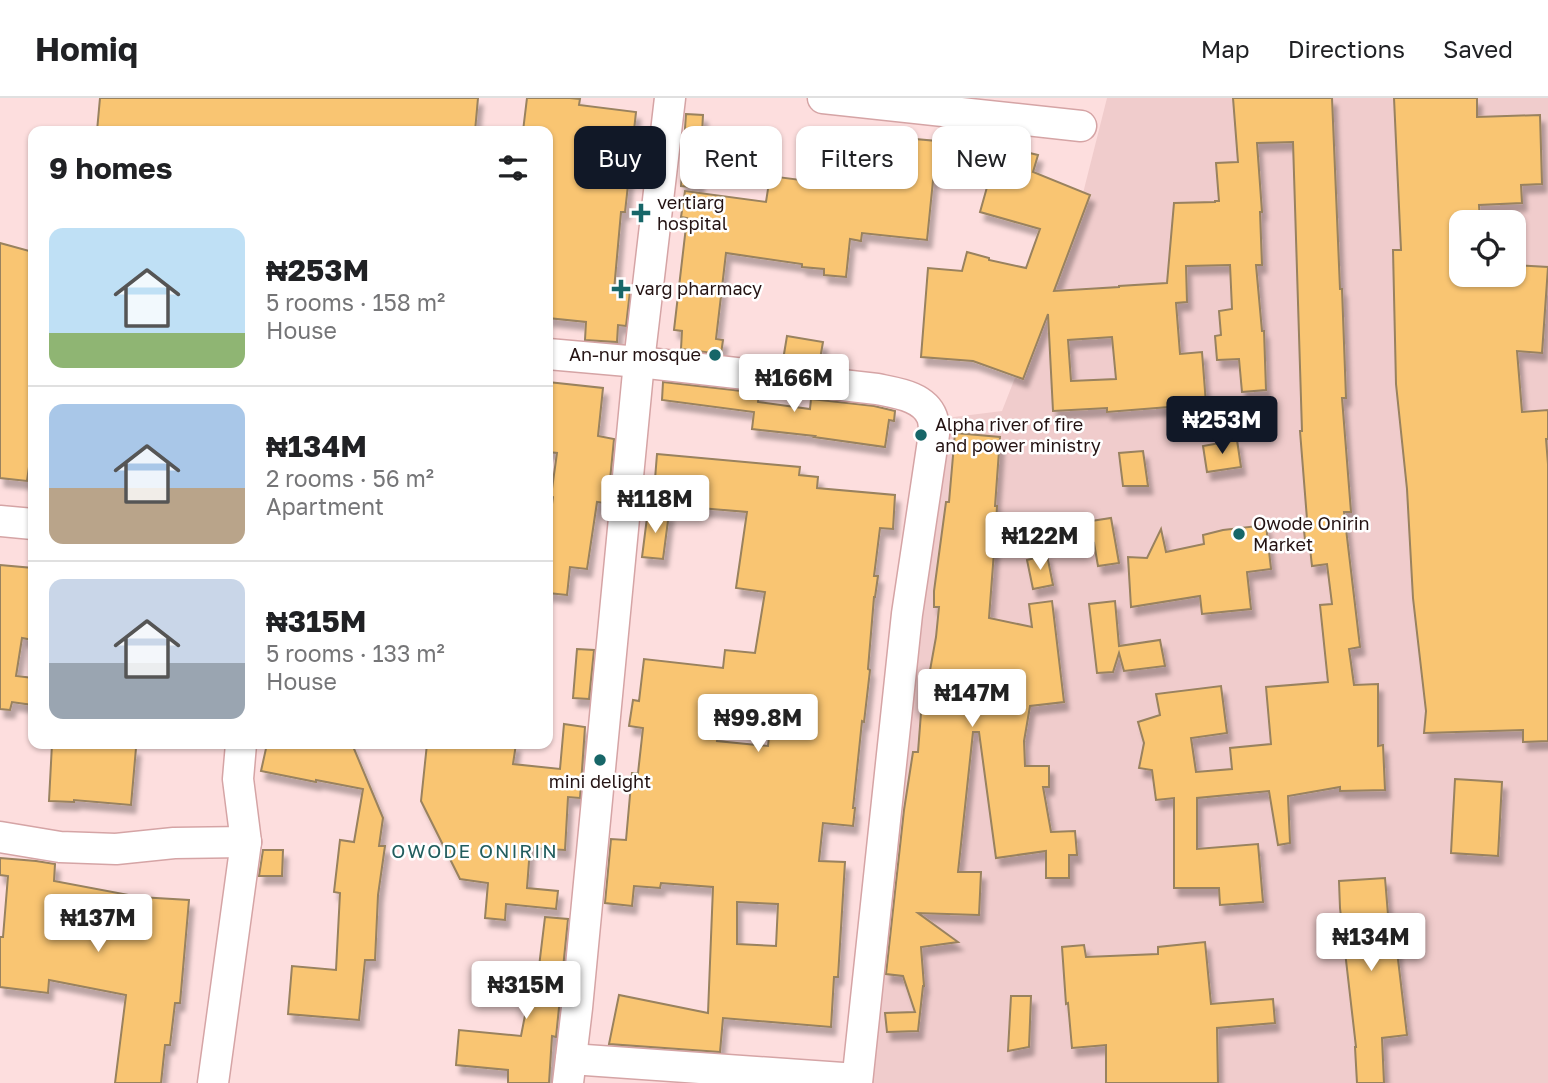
<!DOCTYPE html>
<meta charset="utf-8">
<style>
body{margin:0;font-family:"Golos Text",sans-serif;background:#f2f2f2;color:#202124;height:100vh;display:flex;flex-direction:column;font-size:26px;white-space:nowrap}
*{box-sizing:border-box;margin:0}
p{font-size:23px;color:#757577}
.icon{flex:none;width:38px;height:38px;fill:none;stroke:currentColor;stroke-width:2;stroke-linecap:round;stroke-linejoin:round}
.map{position:relative;flex:1;overflow:hidden}
.drawer{position:absolute;left:28px;top:28px;width:525px;height:623px;display:flex;flex-direction:column;background:#fff;border-radius:14px;box-shadow:0 2px 5px #0004}
.drawer>*{flex:none}
.banner{position:absolute;left:574px;top:28px;width:665px;height:63px;display:flex;gap:14px}
.tools{position:absolute;left:1449px;top:112px;display:grid;gap:14px}
.tools a{display:grid;place-items:center;width:77px;height:77px;border-radius:14px;background:#fff;box-shadow:0 2px 5px #0004;font-size:35px}
.price{position:absolute;translate:-50% -60px;padding:0 16px;border-radius:7px;background:#fff;color:#222;font-size:23px;line-height:46px;filter:drop-shadow(0 2px 4px #0008)}
.price::after{content:'';position:absolute;left:50%;top:42px;width:21px;height:16px;margin-left:-10px;background:inherit;clip-path:polygon(0 0,100% 0,50% 100%)}
.price.active{background:#111827;color:#fff}
ul{padding:0;list-style:none}
li{display:flex;align-items:center;gap:21px;height:175px;padding:0 21px}
li+li{border-top:2px solid #e0e0e0}
li span{display:grid;place-items:center;flex:none;width:196px;height:140px;border-radius:14px;color:#555}
li>.icon{margin-inline-start:auto}
span .icon{width:84px;height:84px;fill:#fffc;stroke-width:1}
li b{font-size:30px}
h2{display:flex;justify-content:space-between;align-items:center;height:84px;padding:0 21px;font-size:30px}
.tag{padding:0 24px;border-radius:14px;background:#fff;box-shadow:0 2px 5px #0004;font-size:24px;line-height:63px}
.tag.active{background:#111827;color:#fff}
header{display:flex;align-items:center;gap:42px;box-sizing:border-box;height:98px;padding:0 35px;background:#fff;border-bottom:2px solid #e0e0e0}
header strong{font-size:33px}
nav{display:flex;gap:38px;margin-inline-start:auto;font-size:24px}
.map>svg:first-child{display:block}
.built{fill:#f0cccc;fill-rule:evenodd}
.building{fill:#f9c572;stroke:#99825e;stroke-width:2;fill-rule:evenodd;filter:url(#shadow)}
.lines{fill:none;stroke-linecap:round;stroke-linejoin:round}
.minor-casing{stroke:#d5a4a5;stroke-width:33}
.minor{stroke:#fff;stroke-width:30}
.poi-dot{fill:#176668;stroke:#fff;stroke-width:2.5}
.labels{text-anchor:middle;stroke-width:5;stroke-linejoin:round;paint-order:stroke}
.poi-label{font-size:18px;fill:#241313;stroke:#fff;text-anchor:start}
.neighbourhood-label{font-size:19px;letter-spacing:2px;fill:#225d5e;stroke:#fff}
</style>
<header>
<strong>Homiq</strong>
<nav><a>Map</a><a>Directions</a><a>Saved</a></nav>
</header>
<div class="map">
<svg width="1548" height="985" viewBox="0 0 1548 985">
<defs>
<filter id="shadow"><feDropShadow dx="4.5" dy="8" stdDeviation="2" flood-color="#0004"/></filter>
</defs>
<rect width="100%" height="100%" fill="#fddede"/>
<path class="built" d="M 1107,0 L 1548,0 L 1548,985 L 862,985 L 946,320 L 1002,313 L 1075,127 ZM 1461,124 L 1514,124 L 1514,177 L 1461,177 Z"/>
<g class="building">
<polygon points="100,0 478,0 475,33 97,33"/>
<polygon points="527,0 570,0 580,1 579,7 636,14 625,114 621,114 614,192 630,193 626,228 618,227 617,244 585,242 586,224 548,220 548,33 523,33"/>
<path d="M 1233,0 L 1332,0 L 1340,191 L 1342,191 L 1346,300 L 1342,300 L 1351,414 L 1344,414 L 1360,549 L 1349,551 L 1354,587 L 1378,586 L 1378,648 L 1383,647 L 1385,692 L 1340,693 L 1340,689 L 1288,698 L 1290,745 L 1278,747 L 1269,693 L 1197,700 L 1197,751 L 1258,746 L 1263,804 L 1220,807 L 1219,790 L 1174,790 L 1174,700 L 1156,702 L 1152,672 L 1139,670 L 1144,645 L 1138,624 L 1160,617 L 1156,596 L 1221,588 L 1227,635 L 1191,640 L 1196,674 L 1232,671 L 1230,650 L 1271,646 L 1266,589 L 1328,584 L 1320,507 L 1332,506 L 1327,466 L 1312,468 L 1309,441 L 1305,442 L 1303,422 L 1307,421 L 1300,333 L 1302,333 L 1293,44 L 1257,45 L 1262,114 L 1260,114 L 1262,167 L 1256,167 L 1262,233 L 1264,233 L 1266,292 L 1242,294 L 1239,261 L 1217,262 L 1215,238 L 1221,237 L 1219,213 L 1232,211 L 1230,167 L 1186,168 L 1187,204 L 1176,205 L 1180,256 L 1202,254 L 1206,306 L 1107,314 L 1107,310 L 1053,313 L 1048,216 L 1023,281 L 973,263 L 921,259 L 928,170 L 962,173 L 967,154 L 989,160 L 989,162 L 1026,170 L 1040,131 L 980,114 L 991,75 L 993,75 L 1001,48 L 1038,57 L 1033,74 L 1090,97 L 1054,193 L 1119,189 L 1119,188 L 1167,185 L 1174,105 L 1215,104 L 1215,103 L 1219,103 L 1216,65 L 1238,64 ZM 1112,239 L 1116,281 L 1071,283 L 1068,242 Z"/>
<polygon points="1394,0 1477,0 1477,19 1540,17 1542,86 1521,87 1522,105 1479,107 1480,124 1461,124 1461,177 1514,177 1514,167 1548,169 1542,255 1517,253 1522,314 1548,312 1548,341 1546,341 1548,366 1548,643 1523,644 1523,632 1424,635 1426,613 1413,500 1407,391 1396,286 1393,152 1401,152"/>
<polygon points="686,16 703,17 699,90 681,88"/>
<polygon points="814,32 937,43 927,142 862,135 861,143 850,141 846,179 824,177 824,171 802,169 802,166 726,155 716,241 723,242 721,256 681,251 682,233 674,232 687,120 681,119 685,93 766,104 770,78 808,83"/>
<polygon points="0,145 33,154 33,341 27,383 0,380"/>
<polygon points="787,238 823,244 819,267 783,262"/>
<polygon points="548,284 603,290 598,338 614,341 609,392 607,392 604,405 597,404 587,471 570,469 567,497 548,495 548,435 553,399 551,398 557,355 548,354"/>
<polygon points="663,284 759,295 758,304 810,311 811,301 874,308 895,313 894,323 889,322 885,349 814,339 815,338 752,331 754,314 662,302"/>
<polygon points="955,335 1000,339 995,408 997,408 996,427 989,520 1032,529 1029,506 1052,503 1064,604 1030,608 1024,643 1025,668 1049,668 1049,689 1043,689 1051,734 1075,733 1077,757 1069,757 1069,780 1046,780 1046,753 996,760 979,634 973,634 958,774 981,774 979,817 918,815 958,844 921,849 924,888 923,888 918,933 887,934 885,915 915,914 903,878 886,876 904,712 913,654 918,654 923,589 927,589 936,539 939,509 934,509 934,493 946,404 949,404"/>
<polygon points="1237,342 1241,369 1207,374 1203,348"/>
<polygon points="1143,353 1148,388 1123,388 1119,355"/>
<path d="M 657,356 L 800,369 L 799,377 L 818,379 L 817,390 L 895,397 L 893,431 L 880,430 L 874,478 L 878,478 L 875,499 L 874,499 L 868,571 L 870,572 L 864,624 L 862,623 L 853,710 L 855,710 L 853,728 L 823,725 L 819,763 L 845,764 L 838,879 L 834,879 L 831,929 L 723,920 L 720,954 L 609,946 L 619,897 L 708,915 L 713,789 L 661,785 L 660,790 L 634,788 L 632,808 L 605,805 L 611,741 L 626,742 L 632,675 L 638,675 L 643,630 L 629,628 L 633,602 L 639,603 L 644,561 L 723,570 L 725,552 L 755,555 L 765,494 L 736,490 L 747,414 L 653,406 ZM 722,606 L 772,611 L 768,648 L 717,643 ZM 737,804 L 778,806 L 776,848 L 737,846 Z"/>
<polygon points="648,412 669,415 663,461 642,459"/>
<polygon points="1111,420 1119,465 1098,468 1094,445 1082,447 1078,425"/>
<polygon points="1266,427 1271,471 1247,474 1251,511 1202,516 1200,498 1131,509 1128,459 1147,460 1161,431 1166,454 1204,446 1203,437 1223,432"/>
<polygon points="1047,457 1053,487 1033,491 1027,462"/>
<polygon points="0,467 33,470 33,542 22,540 16,578 33,580 33,607 12,604 10,612 0,611"/>
<polygon points="1115,503 1119,548 1160,542 1165,568 1124,573 1119,555 1113,574 1097,575 1089,506"/>
<polygon points="577,551 594,552 589,601 573,600"/>
<polygon points="564,626 585,629 580,700 568,699 565,752 530,750 527,790 558,793 556,811 506,806 505,822 485,820 488,785 460,781 421,703 427,646 516,646 513,666 560,671"/>
<polygon points="52,646 83,648 84,646 136,650 131,707 74,702 74,704 49,703"/>
<polygon points="267,646 352,646 383,720 379,748 385,748 378,797 375,862 365,862 359,922 288,916 292,868 336,872 340,795 334,794 340,742 354,744 363,691 316,682 316,684 261,673"/>
<polygon points="1455,681 1502,684 1498,758 1451,755"/>
<polygon points="263,752 283,752 282,778 259,778"/>
<polygon points="0,760 36,763 55,766 54,783 139,799 189,802 180,905 175,905 170,947 165,947 161,985 115,985 126,897 49,882 48,895 0,889 0,839 3,839 8,778 0,777"/>
<polygon points="1385,780 1389,829 1394,828 1407,937 1382,940 1384,985 1357,985 1355,949 1356,949 1340,810 1339,783"/>
<polygon points="545,819 568,821 556,939 552,938 549,985 508,985 508,972 456,967 459,932 521,938 533,876 538,877"/>
<polygon points="1205,844 1211,906 1273,901 1275,925 1217,930 1218,985 1106,985 1106,947 1072,950 1068,905 1066,906 1062,849 1084,847 1086,859 1158,856 1158,849"/>
<polygon points="1011,898 1031,898 1029,949 1008,953"/>
</g>
<g class="lines">
<g class="minor-casing">
<g id="minor">
<polyline points="823,0 1081,28"/>
<path d="M 548,256 L 639,264 L 877,291 C 896,295 924,298 932,319 C 934,324 934,331 934,336 L 907,516 L 857,985"/>
<polyline points="0,423 33,426"/>
<polyline points="0,739 60,749 116,751 174,745 246,744"/>
<polyline points="571,961 857,981"/>
<polyline points="213,985 246,744 238,681 241,646"/>
<polyline points="568,985 577,910 639,264 670,0"/>
</g>
</g>
<use href="#minor" class="minor"/>
</g>
<g class="poi-dot">
<path d="M637.5 104.5h7v7h7v7h-7v7h-7v-7h-7v-7h7z"/>
<path d="M617.5 180.5h7v7h7v7h-7v7h-7v-7h-7v-7h7z"/>
<circle cx="715" cy="257" r="7"/>
<circle cx="921" cy="337" r="7"/>
<circle cx="1239" cy="436" r="7"/>
<circle cx="600" cy="662" r="7"/>
</g>
<g class="labels">
<g class="poi-label">
<text x="657" y="111">vertiarg<tspan x="657" dy="21">hospital</tspan></text>
<text x="635" y="197">varg pharmacy</text>
<text x="701" y="263" text-anchor="end">An-nur mosque</text>
<text x="935" y="333">Alpha river of fire<tspan x="935" dy="21">and power ministry</tspan></text>
<text x="1253" y="432">Owode Onirin<tspan x="1253" dy="21">Market</tspan></text>
<text x="600" y="690" text-anchor="middle">mini delight</text>
</g>
<g class="neighbourhood-label">
<text x="475" y="760">OWODE ONIRIN</text>
</g>
</g>
</svg>
<div class="tools">
<a><svg class="icon" aria-label="locate" viewBox="0 0 24 24"><circle cx="12" cy="12" r="6"/><path d="M12 2v4M12 18v4M2 12h4M18 12h4"/></svg></a>
</div>
<b class="price" style="left:794px;top:316px">₦166M</b>
<b class="price active" style="left:1222px;top:358px">₦253M</b>
<b class="price" style="left:655px;top:437px">₦118M</b>
<b class="price" style="left:1040px;top:474px">₦122M</b>
<b class="price" style="left:972px;top:631px">₦147M</b>
<b class="price" style="left:758px;top:656px">₦99.8M</b>
<b class="price" style="left:98px;top:856px">₦137M</b>
<b class="price" style="left:1371px;top:875px">₦134M</b>
<b class="price" style="left:526px;top:923px">₦315M</b>
<div class="banner">
<a class="tag active">Buy</a>
<a class="tag">Rent</a>
<a class="tag">Filters</a>
<a class="tag">New</a>
</div>
<section class="drawer">
<h2>9 homes<svg class="icon" aria-label="filters" viewBox="0 0 24 24"><path d="M4 7h16M4 17h16"/><circle cx="9" cy="7" r="2"/><circle cx="15" cy="17" r="2"/></svg></h2>
<ul>
<li><span style="background:linear-gradient(#bfe0f5 75%,#8fb573 0)"><svg class="icon" aria-label="home" viewBox="0 0 24 24"><path d="M3 11l9-7 9 7M6 9v11h12V9"/></svg></span><div><b>₦253M</b><p>5 rooms · 158 m²</p><p>House</p></div></li>
<li><span style="background:linear-gradient(#a9c7e8 60%,#b9a48a 0)"><svg class="icon" aria-label="home" viewBox="0 0 24 24"><path d="M3 11l9-7 9 7M6 9v11h12V9"/></svg></span><div><b>₦134M</b><p>2 rooms · 56 m²</p><p>Apartment</p></div></li>
<li><span style="background:linear-gradient(#c9d6e8 60%,#9aa5b1 0)"><svg class="icon" aria-label="home" viewBox="0 0 24 24"><path d="M3 11l9-7 9 7M6 9v11h12V9"/></svg></span><div><b>₦315M</b><p>5 rooms · 133 m²</p><p>House</p></div></li>
</ul>
</section>
</div>
